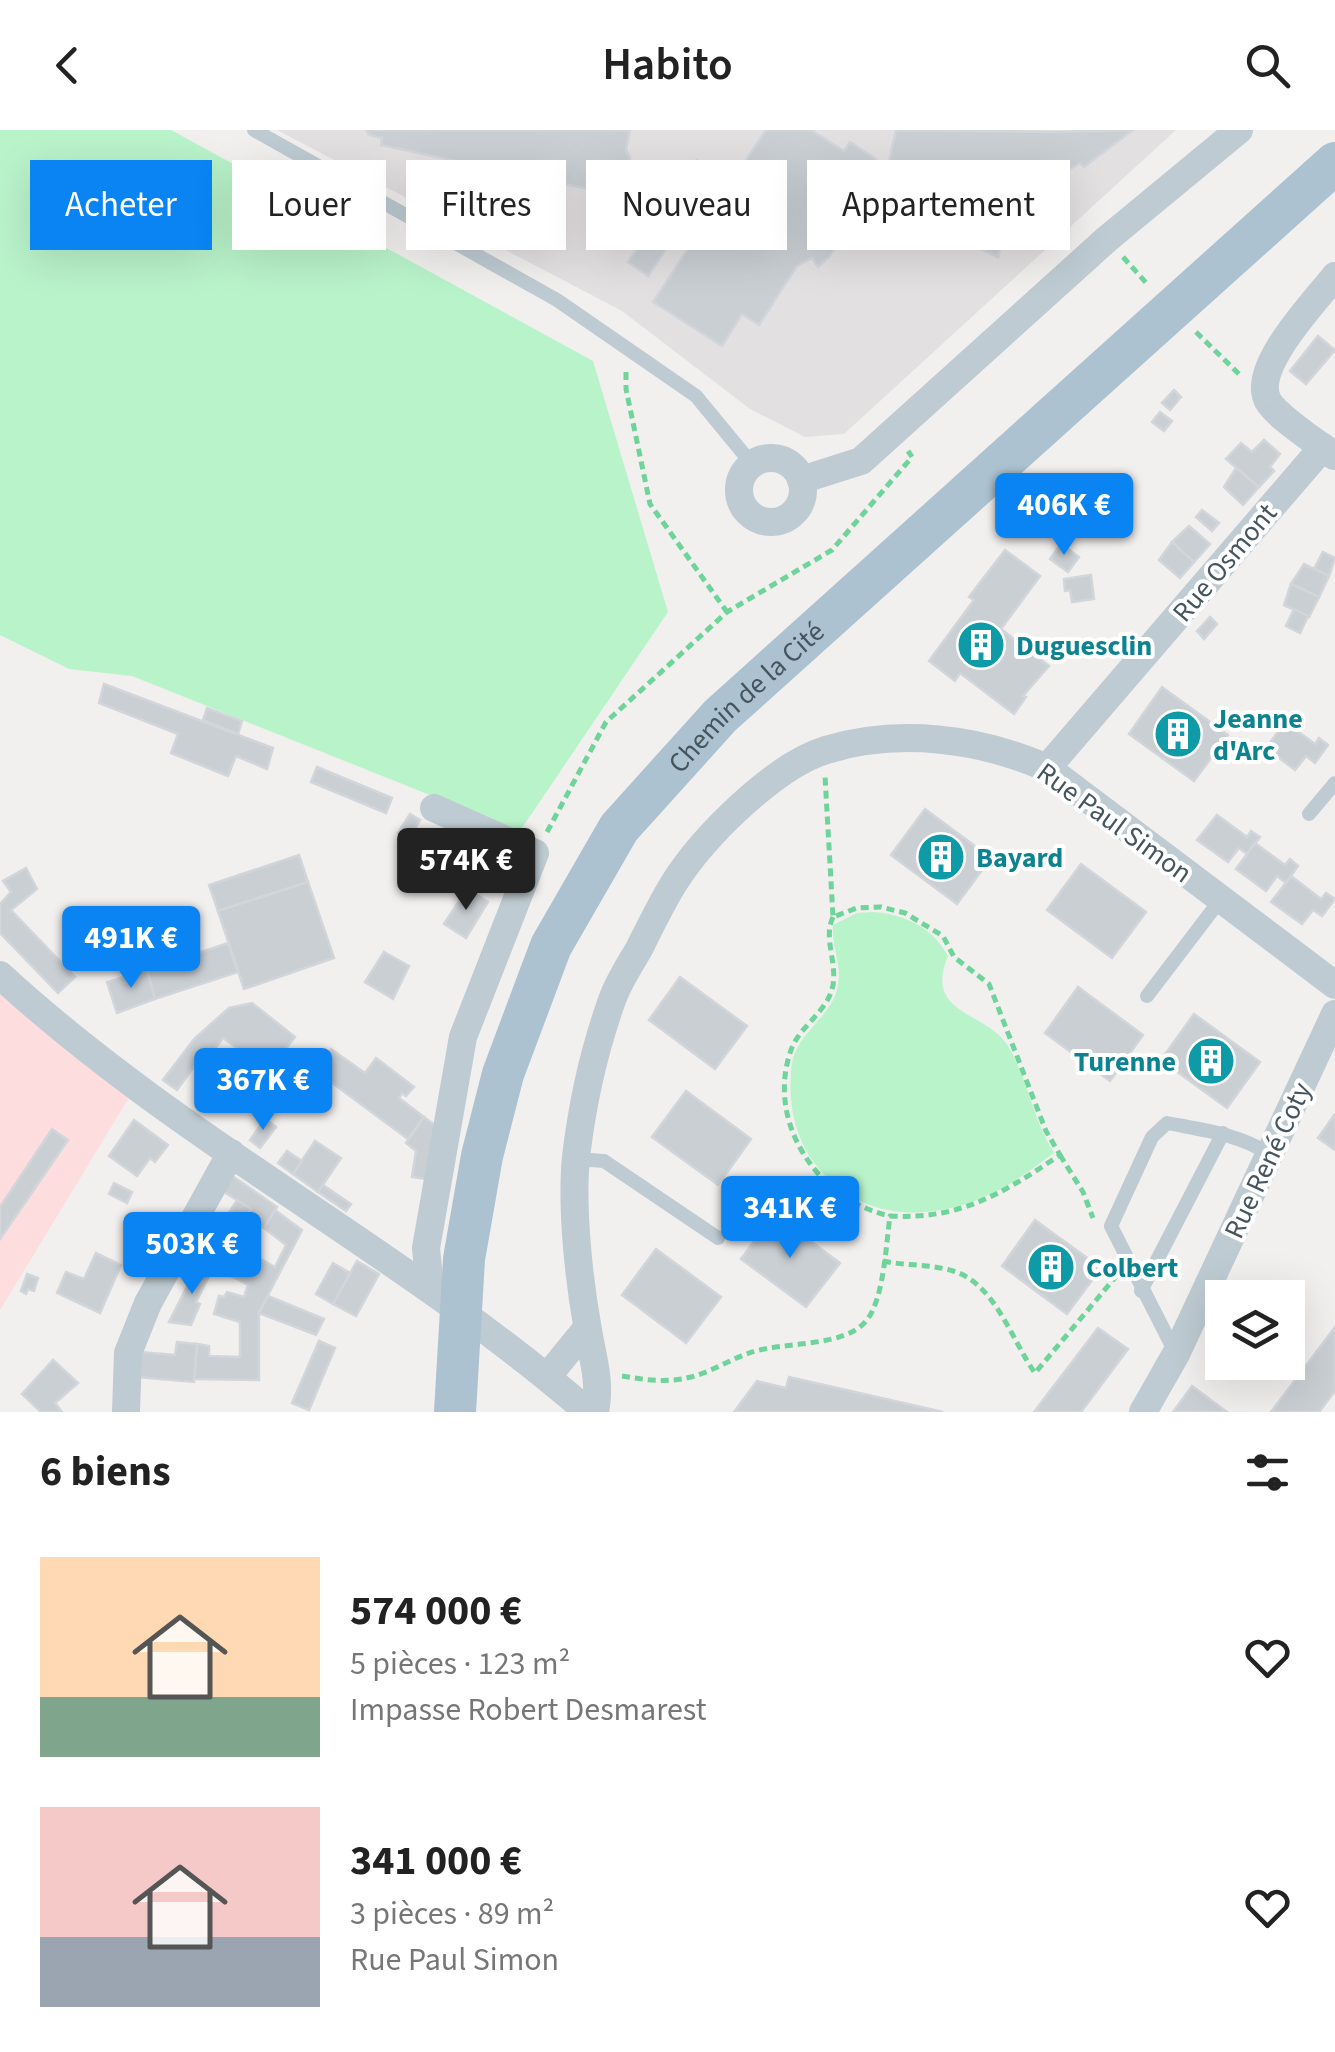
<!DOCTYPE html>
<html lang="fr">
<meta charset="utf-8">
<style>
body{margin:0;font-family:"Source Sans 3",sans-serif;background:#f2f2f2;color:#222;height:100vh;display:flex;flex-direction:column;font-size:38px;white-space:nowrap}
*{box-sizing:border-box;margin:0}
p{font-size:32px;color:#767676}
.icon{flex:none;width:55px;height:55px;fill:none;stroke:currentColor;stroke-width:2;stroke-linecap:round;stroke-linejoin:round}
.map{position:relative;height:1282px;overflow:hidden}
.sheet{display:flex;flex-direction:column;background:#fff;flex:1}
.sheet>*{flex:none}
.top-card{position:absolute;left:30px;top:30px;width:1275px;height:90px;display:flex;gap:20px}
.fabs{position:absolute;left:1205px;top:1150px;display:grid;gap:20px}
.fabs a{display:grid;place-items:center;width:100px;height:100px;border-radius:0px;background:#fff;box-shadow:0 10px 40px #0002;font-size:50px}
.price{position:absolute;translate:-50% -85px;padding:0 22px;border-radius:10px;background:#0984f2;color:#fff;font-size:32px;line-height:65px;filter:drop-shadow(0 2px 5px #0008)}
.price::after{content:'';position:absolute;left:50%;top:60px;width:30px;height:22px;margin-left:-15px;background:inherit;clip-path:polygon(0 0,100% 0,50% 100%)}
.price.selected{background:#222;color:#fff}
ul{padding:0;list-style:none}
li{display:flex;align-items:center;gap:30px;height:250px;padding:0 40px}
li span{display:grid;place-items:center;flex:none;width:280px;height:200px;border-radius:0px;color:#555}
li>.icon{margin-inline-start:auto}
span .icon{width:120px;height:120px;fill:#fffc;stroke-width:1}
li b{font-size:42px}
h2{display:flex;justify-content:space-between;align-items:center;height:120px;padding:0 40px;font-size:42px}
.chip{padding:0 35px;border-radius:0px;background:#fff;box-shadow:0 10px 40px #0002;font-size:35px;line-height:90px}
.chip.selected{background:#0984f2;color:#fff}
header{display:flex;justify-content:space-between;align-items:center;height:130px;padding:0 40px;background:#fff;font-size:45px;font-weight:600}
.map>svg:first-child{display:block}
.education{fill:#e3e0e1}
.medical{fill:#fddddd}
.green{fill:#b9f3ca}
.building{fill:#cacfd4;stroke:#d2d6db;stroke-width:2.5}
.lines{fill:none;stroke-linecap:round;stroke-linejoin:round}
.path{stroke:#6ed499;stroke-width:5;stroke-dasharray:8 5;stroke-linecap:butt}
.lane{stroke:#becbd2;stroke-width:14}
.street{stroke:#becbd2;stroke-width:28}
.primary{stroke:#acc2d0;stroke-width:42}
.labels{text-anchor:middle;stroke-width:8;stroke-linejoin:round;paint-order:stroke}
.street-label{font-size:28px;fill:#45555e;stroke:#fff}
.culture-label{font-size:28px;font-weight:bold;fill:#0d838f;stroke:#fff;text-anchor:start}
</style>
<header><svg class="icon" aria-label="back" viewBox="0 0 24 24"><path d="M15 5l-7 7 7 7"/></svg>Habito<svg class="icon" aria-label="search" viewBox="0 0 24 24"><circle cx="10" cy="10" r="6"/><path d="M15 15l6 6"/></svg></header>
<div class="map">
<svg width="1335" height="1282" viewBox="0 0 1335 1282">
<rect width="100%" height="100%" fill="#f2efef"/>
<polygon class="education" points="277,0 1176,0 844,304 805,307 750,279 622,181"/>
<polygon class="medical" points="0,847 133,961 0,1180"/>
<g class="green">
<polygon points="0,0 171,0 593,231 668,482 520,701 132,546 69,539 0,505"/>
<path d="M 873,782 C 905,784 933,798 948,826 C 923,886 986,880 1008,916 C 1028,950 1033,990 1054,1023 C 1037,1035 1021,1048 1003,1058 C 940,1092 863,1096 816,1035 C 794,1008 787,969 792,934 C 797,902 832,887 838,856 C 842,835 831,815 833,795 L 857,783 Z"/>
</g>
<g class="building">
<polygon points="366,0 630,0 626,20 630,27 628,40 621,45 616,65 381,15 382,8 369,5"/>
<polygon points="766,0 811,0 844,21 850,12 876,29 845,76 845,92 840,111 829,127 818,137 812,128 797,136 759,195 742,184 722,216 653,172"/>
<polygon points="896,0 1059,2 1133,0 1084,37 1080,33 1058,47 1022,31 998,127 965,112 925,108 917,115 921,84 904,75 915,52 886,45"/>
<polygon points="697,30 717,43 648,146 628,132"/>
<polygon points="904,75 921,84 915,108 891,105"/>
<polygon points="1318,206 1335,220 1306,254 1290,241"/>
<polygon points="1174,260 1181,267 1170,280 1162,273"/>
<polygon points="1160,282 1172,291 1164,301 1152,292"/>
<polygon points="1264,310 1280,324 1270,337 1274,341 1259,357 1226,329 1241,313 1252,322"/>
<polygon points="1236,338 1259,357 1243,375 1224,357"/>
<polygon points="1202,380 1219,393 1212,401 1196,387"/>
<polygon points="1189,396 1210,414 1194,432 1172,412"/>
<polygon points="1172,412 1194,432 1180,448 1159,430"/>
<polygon points="1061,414 1079,427 1068,442 1050,429"/>
<polygon points="1005,420 1040,446 1001,499 1049,536 1023,566 1026,567 1014,584 960,543 955,551 929,531 974,470 969,467"/>
<polygon points="1323,422 1335,428 1329,446 1314,439"/>
<polygon points="1304,434 1329,446 1319,467 1291,454"/>
<polygon points="1091,445 1094,469 1072,472 1070,460 1065,461 1064,449"/>
<polygon points="1291,454 1319,467 1309,487 1284,475"/>
<polygon points="1294,479 1308,486 1300,503 1286,496"/>
<polygon points="1210,487 1217,494 1204,509 1197,501"/>
<polygon points="104,554 273,618 267,639 236,626 228,646 171,623 178,604 99,573"/>
<polygon points="1162,557 1228,605 1194,651 1129,604"/>
<polygon points="207,578 242,591 238,604 203,590"/>
<polygon points="1285,592 1315,614 1319,608 1328,615 1315,633 1306,626 1295,640 1266,618"/>
<polygon points="317,637 392,668 386,683 311,652"/>
<polygon points="925,679 991,728 957,774 891,725"/>
<polygon points="410,684 420,690 408,710 398,703"/>
<polygon points="1217,685 1247,707 1251,701 1260,707 1247,724 1239,718 1228,732 1197,710"/>
<polygon points="470,704 483,712 463,743 434,725 442,711 459,722"/>
<polygon points="1255,713 1285,735 1290,729 1298,736 1286,753 1277,746 1266,761 1236,739"/>
<polygon points="299,725 308,752 218,781 209,755"/>
<polygon points="1081,734 1146,782 1112,828 1047,780"/>
<polygon points="26,738 37,759 11,780 75,847 58,863 0,803 0,774 11,762 3,751"/>
<polygon points="1291,746 1321,769 1326,763 1335,769 1322,786 1313,780 1302,794 1271,772"/>
<polygon points="308,752 334,828 244,859 218,781"/>
<polygon points="467,759 488,772 466,808 444,794"/>
<polygon points="228,813 238,842 155,869 147,840"/>
<polygon points="384,822 409,836 393,869 365,852"/>
<polygon points="147,840 155,869 117,883 107,852"/>
<polygon points="680,847 747,896 715,939 649,890"/>
<polygon points="1078,857 1143,905 1110,951 1045,903"/>
<polygon points="252,873 295,907 285,920 290,924 308,934 318,921 326,926 300,964 223,908 201,938 196,934 177,960 163,950 194,909 229,878"/>
<polygon points="1194,884 1260,932 1227,978 1161,930"/>
<polygon points="331,919 365,943 376,928 414,957 406,966 402,963 399,968 424,987 408,1009 316,941"/>
<polygon points="686,961 751,1009 718,1055 652,1007"/>
<polygon points="1335,984 1335,1020 1318,1008"/>
<polygon points="424,987 436,996 427,1049 412,1047 416,1021 406,1013"/>
<polygon points="265,989 276,997 260,1018 250,1010"/>
<polygon points="134,990 168,1015 155,1032 150,1028 137,1046 109,1026"/>
<polygon points="52,999 68,1010 0,1109 0,1077"/>
<polygon points="315,1011 341,1028 318,1062 293,1044"/>
<polygon points="287,1021 302,1031 293,1044 278,1033"/>
<polygon points="231,1045 277,1077 264,1098 247,1086 251,1079 219,1059"/>
<polygon points="114,1053 132,1062 127,1073 109,1064"/>
<polygon points="323,1055 351,1074 346,1081 318,1062"/>
<polygon points="237,1070 251,1079 238,1100 224,1091"/>
<polygon points="275,1080 302,1100 259,1182 259,1250 194,1249 197,1214 209,1216 209,1226 240,1227 240,1192 214,1184 219,1166 224,1167 227,1162 244,1167 248,1155 223,1142 225,1137 229,1138 235,1125 232,1123 235,1115 275,1137 286,1115 264,1098"/>
<polygon points="774,1084 840,1133 806,1177 741,1129"/>
<polygon points="1035,1090 1101,1138 1067,1184 1002,1136"/>
<polygon points="224,1091 238,1100 223,1123 226,1126 218,1138 214,1135 210,1142 198,1135"/>
<polygon points="656,1119 721,1167 686,1213 622,1165"/>
<polygon points="96,1123 121,1135 100,1183 57,1163 66,1142 84,1149"/>
<polygon points="357,1131 379,1144 356,1186 333,1174"/>
<polygon points="333,1133 350,1143 333,1174 316,1164"/>
<polygon points="198,1135 210,1142 214,1135 218,1138 214,1145 210,1144 196,1172 200,1174 191,1195 169,1192"/>
<polygon points="27,1144 38,1148 34,1161 28,1159 26,1164 21,1161"/>
<polygon points="268,1166 324,1189 316,1205 259,1183"/>
<polygon points="1335,1197 1335,1261 1319,1282 1271,1282"/>
<polygon points="1098,1198 1128,1219 1081,1282 1034,1282"/>
<polygon points="319,1211 335,1218 309,1280 292,1273"/>
<polygon points="177,1212 197,1214 194,1252 138,1247 141,1222 175,1225"/>
<polygon points="53,1230 78,1253 55,1273 62,1282 41,1282 22,1264"/>
<polygon points="789,1247 943,1282 734,1282 757,1251 786,1258"/>
<polygon points="1192,1256 1227,1282 1173,1282"/>
</g>
<g class="lines">
<g class="path">
<polyline points="1123,127 1149,156"/>
<polyline points="1196,202 1242,247"/>
<polyline points="626,242 626,259 650,374 727,482"/>
<polyline points="547,702 606,592 727,482 832,420 912,327 908,321"/>
<path d="M 833,787 C 823,808 837,831 833,855 C 828,882 800,895 791,920 C 765,993 819,1071 890,1086"/>
<polyline points="1060,1025 1083,1062 1093,1088"/>
<path d="M 883,1131 C 906,1136 931,1134 953,1141 C 995,1153 1012,1211 1035,1243 L 1118,1144"/>
<path d="M 622,1246 C 645,1250 668,1253 691,1247 C 711,1242 729,1230 749,1223 C 783,1211 844,1218 866,1191 C 884,1170 886,1114 890,1086 C 961,1090 1003,1063 1060,1025 L 1046,1001 L 989,854 L 954,827 L 943,806 L 905,783 L 881,777 L 857,778 L 833,787 L 825,646"/>
</g>
<g class="lane">
<polyline points="254,0 557,170 696,266 752,334"/>
<polyline points="1309,684 1335,653"/>
<polyline points="1147,866 1221,769"/>
<polyline points="576,1029 604,1031 718,1108"/>
<polyline points="1141,1161 1223,1003"/>
<path d="M 1176,1224 L 1111,1096 L 1152,1007 L 1167,993 C 1203,1000 1239,1004 1269,1024"/>
</g>
<g class="street">
<path d="M 1334,326 C 1317,312 1278,288 1268,271 C 1250,238 1315,172 1335,146"/>
<circle cx="771" cy="360" r="32"/>
<polyline points="801,350 861,331 1107,109 1239,0"/>
<polyline points="1047,638 1323,317"/>
<path d="M 0,845 C 180,1011 404,1122 588,1282"/>
<polyline points="430,1159 426,1118 463,907 535,723 434,678"/>
<polyline points="547,1247 587,1198"/>
<polyline points="126,1282 128,1223 148,1173 231,1023"/>
<path d="M 595,1282 C 601,1252 593,1230 588,1200 C 579,1151 571,1077 576,1027 C 582,976 594,921 611,873 C 617,854 629,836 639,819 C 650,797 661,774 674,753 C 703,707 774,636 826,620 C 898,598 979,608 1047,638 L 1335,855"/>
<polyline points="1143,1282 1176,1224 1335,884"/>
</g>
<path class="primary" id="s1" d="M 455,1282 L 464,1129 L 482,1026 L 503,944 L 551,816 L 619,698 L 720,586 L 1335,33"/>
</g>
<defs>
<g id="building-disc" transform="scale(2.5)"><circle r="9.5" fill="#0f9aa8" stroke="#fff"/><path d="M-4-6H4V6H1V3H-1V6H-4ZM-2.5-4.3h1.7v1.8h-1.7ZM.8-4.3h1.7v1.8H.8ZM-2.5-1h1.7V.8h-1.7ZM.8-1h1.7V.8H.8Z" fill="#fff"/></g>
</defs>
<g fill-rule="evenodd">
<use href="#building-disc" x="981" y="515"/>
<use href="#building-disc" x="1178" y="604"/>
<use href="#building-disc" x="941" y="727"/>
<use href="#building-disc" x="1211" y="931"/>
<use href="#building-disc" x="1051" y="1137"/>
</g>
<g class="labels">
<g class="street-label">
<text transform="translate(1224 432) rotate(-50)" y="10">Rue Osmont</text>
<text dy="10" stroke="none"><textPath href="#s1" startOffset="798">Chemin de la Cité</textPath></text>
<text transform="translate(1115 692) rotate(36)" y="10">Rue Paul Simon</text>
<text transform="translate(1267 1030) rotate(-65)" y="10">Rue René Coty</text>
</g>
<g class="culture-label">
<text x="1016" y="525">Duguesclin</text>
<text x="1213" y="598">Jeanne<tspan x="1213" dy="32">d'Arc</tspan></text>
<text x="976" y="737">Bayard</text>
<text x="1176" y="941" text-anchor="end">Turenne</text>
<text x="1086" y="1147">Colbert</text>
</g>
</g>
</svg>
<div class="fabs">
<a><svg class="icon" aria-label="layers" viewBox="0 0 24 24"><path d="M12 4l9 5-9 5-9-5zM3 14l9 5 9-5"/></svg></a>
</div>
<b class="price" style="left:1064px;top:428px">406K €</b>
<b class="price selected" style="left:466px;top:783px">574K €</b>
<b class="price" style="left:131px;top:861px">491K €</b>
<b class="price" style="left:263px;top:1003px">367K €</b>
<b class="price" style="left:790px;top:1131px">341K €</b>
<b class="price" style="left:192px;top:1167px">503K €</b>
<div class="top-card">
<a class="chip selected">Acheter</a>
<a class="chip">Louer</a>
<a class="chip">Filtres</a>
<a class="chip">Nouveau</a>
<a class="chip">Appartement</a>
</div>
</div>
<section class="sheet">
<h2>6 biens<svg class="icon" aria-label="filters" viewBox="0 0 24 24"><path d="M4 7h16M4 17h16"/><circle cx="9" cy="7" r="2"/><circle cx="15" cy="17" r="2"/></svg></h2>
<ul>
<li><span style="background:linear-gradient(#ffd9b3 70%,#7fa58c 0)"><svg class="icon" aria-label="home" viewBox="0 0 24 24"><path d="M3 11l9-7 9 7M6 9v11h12V9"/></svg></span><div><b>574 000 €</b><p>5 pièces · 123 m²</p><p>Impasse Robert Desmarest</p></div><svg class="icon" aria-label="heart" viewBox="0 0 24 24"><path d="M12 20l-8-8c-3-5 5-10 8-4 3-6 11-1 8 4z"/></svg></li>
<li><span style="background:linear-gradient(#f6c9c9 65%,#9aa5b1 0)"><svg class="icon" aria-label="home" viewBox="0 0 24 24"><path d="M3 11l9-7 9 7M6 9v11h12V9"/></svg></span><div><b>341 000 €</b><p>3 pièces · 89 m²</p><p>Rue Paul Simon</p></div><svg class="icon" aria-label="heart" viewBox="0 0 24 24"><path d="M12 20l-8-8c-3-5 5-10 8-4 3-6 11-1 8 4z"/></svg></li>
</ul>
</section>
